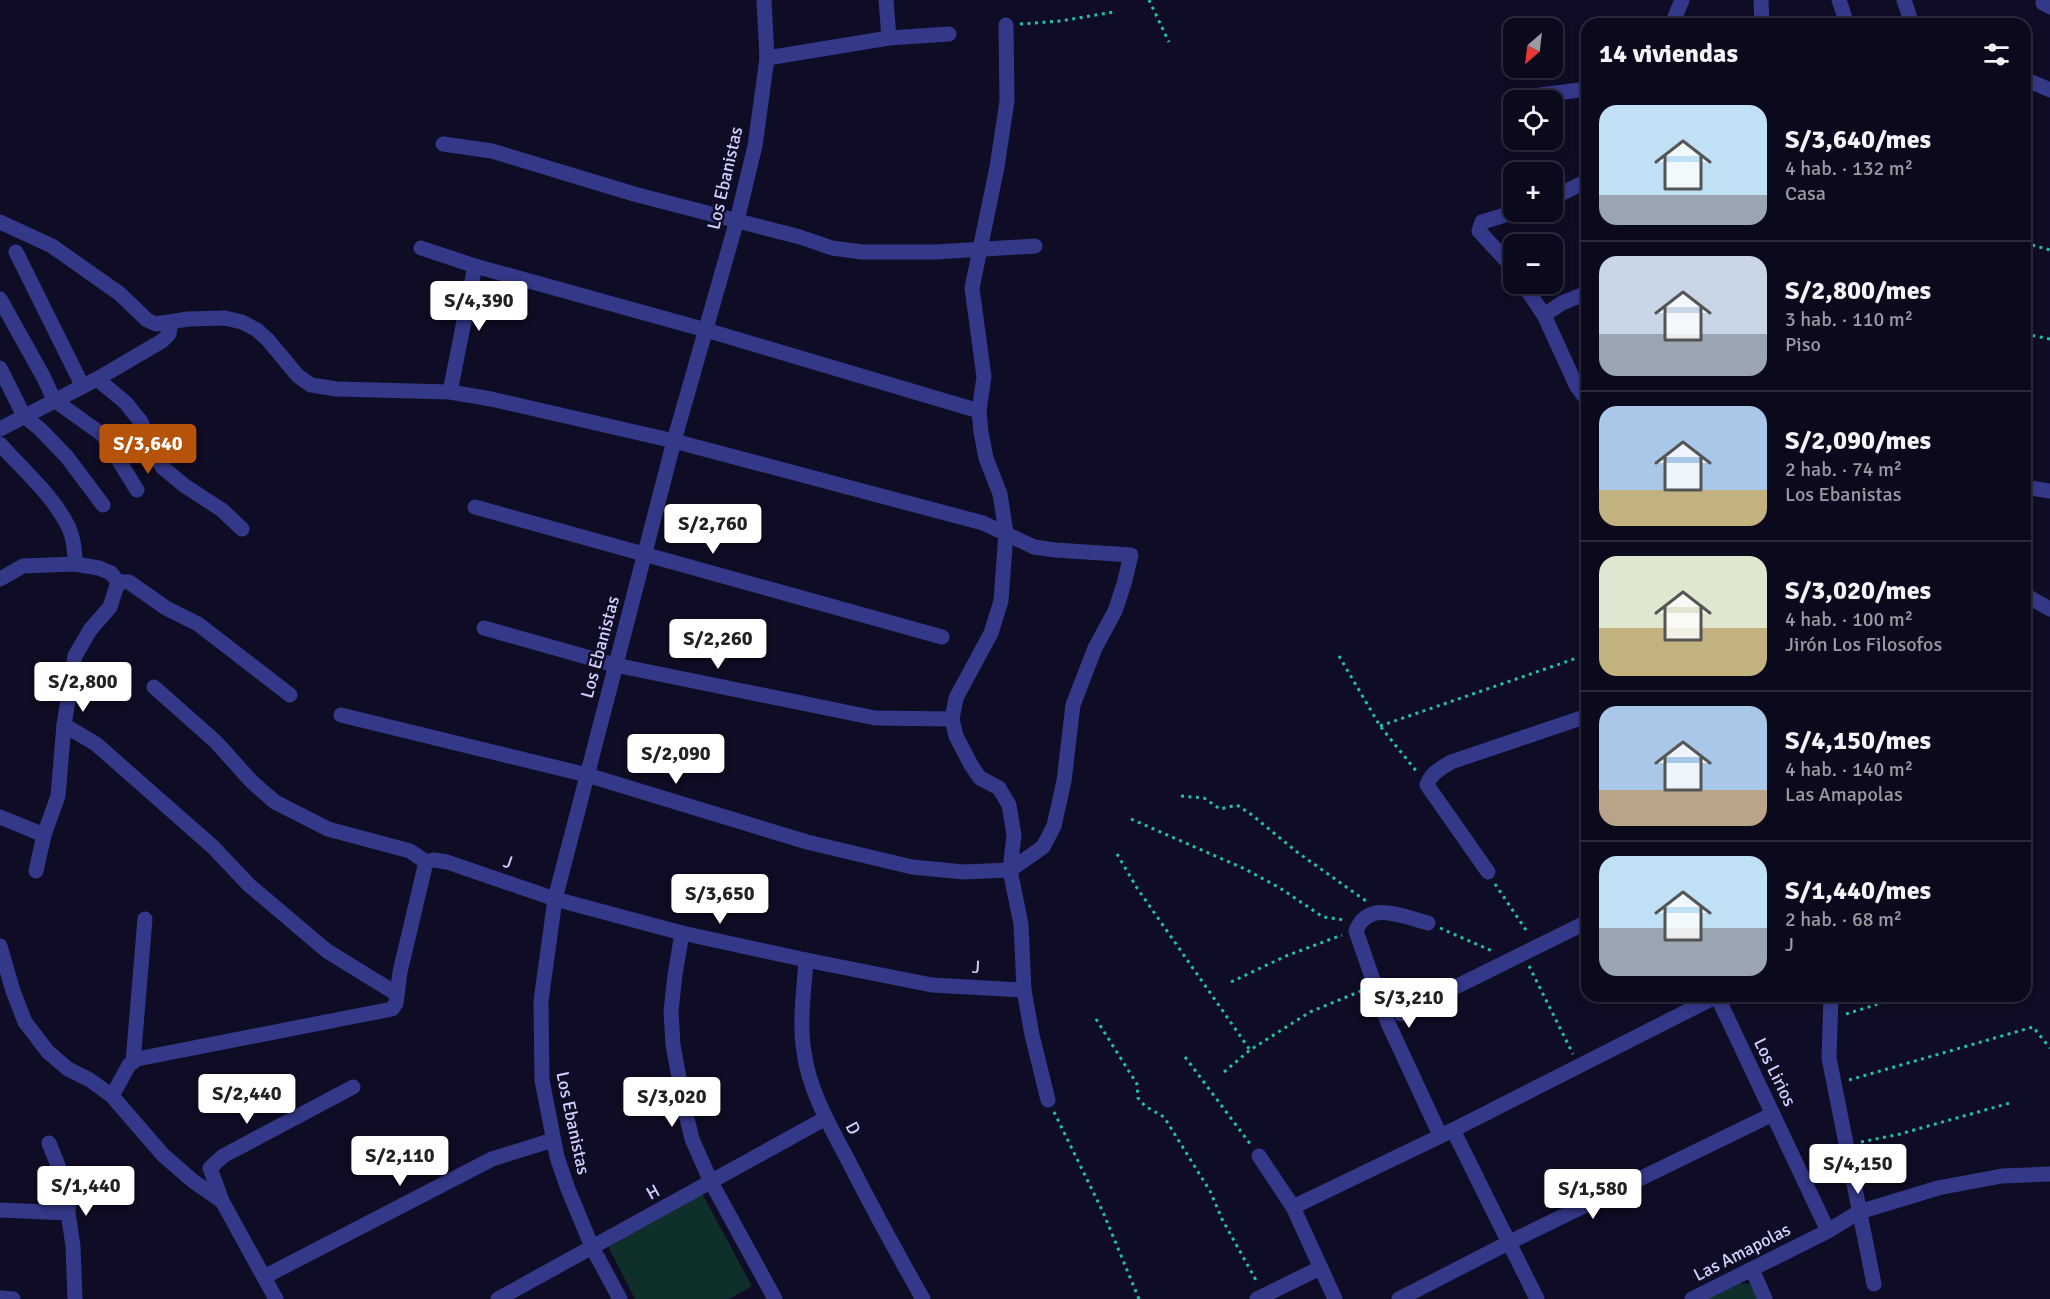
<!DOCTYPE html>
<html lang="es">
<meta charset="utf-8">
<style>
body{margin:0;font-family:Signika,sans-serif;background:#141225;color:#f1f3f6;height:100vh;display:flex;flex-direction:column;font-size:22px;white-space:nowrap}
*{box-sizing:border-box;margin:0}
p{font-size:20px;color:#9a9aa3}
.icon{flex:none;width:33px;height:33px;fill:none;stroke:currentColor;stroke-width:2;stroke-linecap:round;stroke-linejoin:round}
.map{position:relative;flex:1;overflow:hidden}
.panel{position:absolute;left:1581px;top:18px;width:450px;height:984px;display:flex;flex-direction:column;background:#0b091c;border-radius:18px;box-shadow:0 3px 9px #0003,0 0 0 2px #2b2a3b}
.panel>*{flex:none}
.needle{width:39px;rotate:208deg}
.tools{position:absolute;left:1503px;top:18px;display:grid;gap:12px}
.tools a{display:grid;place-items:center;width:60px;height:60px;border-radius:12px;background:#0b091c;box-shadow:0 3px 9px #0003,0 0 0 2px #2b2a3b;font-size:30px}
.price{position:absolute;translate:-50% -51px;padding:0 14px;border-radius:6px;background:#fff;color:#222;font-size:20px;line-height:39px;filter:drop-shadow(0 2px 3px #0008)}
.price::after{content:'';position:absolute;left:50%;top:36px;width:18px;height:14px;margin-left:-9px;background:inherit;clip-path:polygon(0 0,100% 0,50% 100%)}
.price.on{background:#b45309;color:#fff}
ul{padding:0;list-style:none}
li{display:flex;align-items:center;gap:18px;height:150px;padding:0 18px}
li+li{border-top:2px solid #2b2a3b}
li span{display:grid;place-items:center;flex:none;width:168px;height:120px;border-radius:18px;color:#555}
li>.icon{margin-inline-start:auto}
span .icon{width:72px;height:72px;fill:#fffc;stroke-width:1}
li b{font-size:26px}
h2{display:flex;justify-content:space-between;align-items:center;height:72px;padding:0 18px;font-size:26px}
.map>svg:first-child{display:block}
.green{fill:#0f2f2b}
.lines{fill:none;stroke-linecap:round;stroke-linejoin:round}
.path{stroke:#25bfa8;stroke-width:3;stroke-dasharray:3 4.5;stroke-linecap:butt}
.minor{stroke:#343888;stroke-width:15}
.labels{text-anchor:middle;stroke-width:5;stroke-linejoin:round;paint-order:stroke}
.street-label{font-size:18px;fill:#d2d0ff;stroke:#0f0c25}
</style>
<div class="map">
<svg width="2050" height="1299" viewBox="0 0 2050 1299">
<rect width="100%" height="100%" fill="#0f0c25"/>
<g class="green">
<polygon points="700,1190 752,1286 729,1299 635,1299 606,1242"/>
<polygon points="1737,1283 1753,1284 1759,1299 1704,1299"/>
</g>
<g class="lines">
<g class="path">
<polyline points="1149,0 1169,42"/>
<polyline points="1020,24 1061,21 1114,12"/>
<polyline points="2025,243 2050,250"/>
<polyline points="2025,334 2050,339"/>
<polyline points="1339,656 1380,726 1417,772"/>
<polyline points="1380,726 1577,658"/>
<polyline points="1181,796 1204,798 1220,809 1237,805 1252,815 1297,852 1366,901"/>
<polyline points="1131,819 1245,869 1280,888 1323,917 1345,920"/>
<polyline points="1117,854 1137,888 1250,1050"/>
<polyline points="1495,884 1528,933"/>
<polyline points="1440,928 1492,951"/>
<polyline points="2025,937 2030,934"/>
<polyline points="1529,966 1573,1054"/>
<polyline points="1231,982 1286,956 1342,935"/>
<polyline points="1846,1014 1885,1002 1899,996"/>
<polyline points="1096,1019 1137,1084 1138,1098 1145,1106 1164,1117 1210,1191 1222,1219 1257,1282"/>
<polyline points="1185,1057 1251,1145"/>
<polyline points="1224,1072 1250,1050 1310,1012 1361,991"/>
<polyline points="1849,1080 2033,1027 2050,1048"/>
<polyline points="1054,1112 1103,1212 1139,1299"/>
<polyline points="1861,1142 1900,1134 2010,1103"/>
</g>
<g class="minor">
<polyline points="886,0 889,38"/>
<polyline points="1761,0 1762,24"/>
<polyline points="1839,0 1847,24"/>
<polyline points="1904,0 1912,24"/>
<polyline points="2043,3 2050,7"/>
<polyline points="1672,24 1682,0"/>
<polyline points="1006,25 1007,101 997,167 972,288 984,377 979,411 981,432 986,458 1000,494 1006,533 1001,601 991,633 956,698 952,719 956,736 971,765 980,778 999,788 1009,805 1014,835 1010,870 1021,924 1024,990 1032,1035 1048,1100"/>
<polyline points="767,58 889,38 949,34"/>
<polyline points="2025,79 2050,90"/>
<polyline points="1517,98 1587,89"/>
<polyline points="443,144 492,151 634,194 800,237 832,248 862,252 935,252 1035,246"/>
<polyline points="1552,198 1587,181"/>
<polyline points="0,222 52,246 120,294 147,320 156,324 188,319 225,318 242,322 257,330 268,340 298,376 311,385 337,389 450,392 491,399 674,441 983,523 1034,547 1055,550 1131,555 1124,584 1115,611 1095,648 1073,705 1064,781 1054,826 1043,847 1010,870 964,872 912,867 807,842 587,775 341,715"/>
<polyline points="421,248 475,266 706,330 979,411"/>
<polyline points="16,252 82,385"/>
<polyline points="1514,269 1479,231 1482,222 1515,212"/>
<polyline points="1523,284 1544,315 1576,385 1587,400"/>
<polyline points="0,299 44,378 54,400 103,435 137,490"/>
<polyline points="1544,315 1562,303 1587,293"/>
<polyline points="0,368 24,416 40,429 67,457 103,505"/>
<polyline points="97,379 126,403 141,422 162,467 185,486 222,510 242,529"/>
<polyline points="450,392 475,266"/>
<polyline points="0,429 97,379 162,341 169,334 171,323"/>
<path d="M 0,444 C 23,470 53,495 69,528 C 74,539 75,552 75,564"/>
<polyline points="2025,487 2050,491"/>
<polyline points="475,507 942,637"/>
<polyline points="0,579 23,566 75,564 99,568 111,573 118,582 110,607 90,630 75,656 64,725 58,796 44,835 36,871"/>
<polyline points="118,582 129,582 166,608 198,624 290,695"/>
<polyline points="2025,595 2050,609"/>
<polyline points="484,628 615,665 875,718 952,719"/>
<polyline points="154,687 216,742 252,782 275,802 328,829 410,851 426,862"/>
<polyline points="64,725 96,744 213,847 249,885 327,951 397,994"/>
<polyline points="0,817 44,835"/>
<polyline points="426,862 434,860 447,862 555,899 682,933 806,960 932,985 1024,990"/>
<path d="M 1488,872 L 1427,785 C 1431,773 1440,769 1451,762 L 1587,716"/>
<path d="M 1428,923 C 1404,917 1368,899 1356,931 L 1388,1023 L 1440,1135"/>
<polyline points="682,933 675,975 671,1011 673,1045 685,1110 692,1139 711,1182 775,1299"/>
<polyline points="0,946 13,991 25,1022 48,1052 68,1069 90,1080 112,1096 163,1155 193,1181 222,1201"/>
<path d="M 806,960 C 804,991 799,1022 804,1052 C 809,1092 833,1131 851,1166 C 874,1211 898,1255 923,1299"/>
<polyline points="1717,996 1828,1231"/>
<polyline points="1831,996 1829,1058 1874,1284"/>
<polyline points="1401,1014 1587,922"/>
<polyline points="133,1062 145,919"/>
<polyline points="112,1096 129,1065 137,1059 392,1009 396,1003 400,972 426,862"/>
<polyline points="1453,1130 1537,1299"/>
<polyline points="49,1143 69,1193 68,1213 73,1246 75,1299"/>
<polyline points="1259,1156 1293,1207 1335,1299"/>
<polyline points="1293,1207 1453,1130 1717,996"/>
<polyline points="0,1210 68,1213"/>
<polyline points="1752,1269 1765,1299"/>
<polyline points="264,1277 492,1159 553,1140"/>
<polyline points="0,1298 13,1299"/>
<polyline points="276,1299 222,1201 210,1168 223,1156 353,1087"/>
<polyline points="498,1299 826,1118"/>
<polyline points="620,1299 592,1247 568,1189 557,1157 542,1080 541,1001 555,899 674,441 737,220 755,146 767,58 764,0"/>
<polyline points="1257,1299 1320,1268"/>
<polyline points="1399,1299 1510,1242 1773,1114"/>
<polyline points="1692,1299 1828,1231 1859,1212 1938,1188 2002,1176 2050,1174"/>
</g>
</g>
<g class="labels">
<g class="street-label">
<text transform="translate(725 178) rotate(-77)" y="6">Los Ebanistas</text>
<text transform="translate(600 647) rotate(-75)" y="6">Los Ebanistas</text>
<text transform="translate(508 862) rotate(19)" y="6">J</text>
<text transform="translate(976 967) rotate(3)" y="6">J</text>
<text transform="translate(1775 1072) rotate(64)" y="6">Los Lirios</text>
<text transform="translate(573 1123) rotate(78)" y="6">Los Ebanistas</text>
<text transform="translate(853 1128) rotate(62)" y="6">D</text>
<text transform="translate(653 1192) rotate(-29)" y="6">H</text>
<text transform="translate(1742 1252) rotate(-27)" y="6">Las Amapolas</text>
</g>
</g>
</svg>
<div class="tools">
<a><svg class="needle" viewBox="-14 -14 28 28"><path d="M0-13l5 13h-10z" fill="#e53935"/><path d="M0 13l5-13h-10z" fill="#9a9aa3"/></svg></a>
<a><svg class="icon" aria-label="locate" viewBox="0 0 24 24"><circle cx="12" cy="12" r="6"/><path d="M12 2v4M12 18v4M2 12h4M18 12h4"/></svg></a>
<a>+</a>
<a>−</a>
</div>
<b class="price" style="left:479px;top:332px">S/4,390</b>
<b class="price on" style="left:148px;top:475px">S/3,640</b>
<b class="price" style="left:713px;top:555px">S/2,760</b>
<b class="price" style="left:718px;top:670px">S/2,260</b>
<b class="price" style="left:83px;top:713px">S/2,800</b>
<b class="price" style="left:676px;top:785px">S/2,090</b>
<b class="price" style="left:720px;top:925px">S/3,650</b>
<b class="price" style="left:1409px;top:1029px">S/3,210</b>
<b class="price" style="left:247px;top:1125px">S/2,440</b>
<b class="price" style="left:672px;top:1128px">S/3,020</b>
<b class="price" style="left:400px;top:1187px">S/2,110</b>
<b class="price" style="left:1858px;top:1195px">S/4,150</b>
<b class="price" style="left:86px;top:1217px">S/1,440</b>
<b class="price" style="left:1593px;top:1220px">S/1,580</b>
<section class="panel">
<h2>14 viviendas<svg class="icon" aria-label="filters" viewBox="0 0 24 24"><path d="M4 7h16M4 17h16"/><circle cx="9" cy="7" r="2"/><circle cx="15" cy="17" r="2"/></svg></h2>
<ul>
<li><span style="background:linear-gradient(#bfe0f5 75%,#9aa5b1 0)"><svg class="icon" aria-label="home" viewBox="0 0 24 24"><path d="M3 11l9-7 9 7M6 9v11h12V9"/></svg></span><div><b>S/3,640/mes</b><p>4 hab. · 132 m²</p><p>Casa</p></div></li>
<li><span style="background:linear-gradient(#c9d6e8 65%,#9aa5b1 0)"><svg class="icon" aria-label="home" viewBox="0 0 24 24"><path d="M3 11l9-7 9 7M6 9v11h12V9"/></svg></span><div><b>S/2,800/mes</b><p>3 hab. · 110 m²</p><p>Piso</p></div></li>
<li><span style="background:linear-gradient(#a9c7e8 70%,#c2b280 0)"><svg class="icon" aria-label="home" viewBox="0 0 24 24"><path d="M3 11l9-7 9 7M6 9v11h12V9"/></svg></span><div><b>S/2,090/mes</b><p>2 hab. · 74 m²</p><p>Los Ebanistas</p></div></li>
<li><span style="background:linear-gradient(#dfe7d0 60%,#c2b280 0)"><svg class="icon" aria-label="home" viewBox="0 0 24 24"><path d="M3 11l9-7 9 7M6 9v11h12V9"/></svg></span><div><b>S/3,020/mes</b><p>4 hab. · 100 m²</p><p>Jirón Los Filosofos</p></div></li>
<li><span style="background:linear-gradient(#a9c7e8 70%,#b9a48a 0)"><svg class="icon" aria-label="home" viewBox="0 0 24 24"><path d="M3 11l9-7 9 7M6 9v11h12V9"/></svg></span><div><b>S/4,150/mes</b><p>4 hab. · 140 m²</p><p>Las Amapolas</p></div></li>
<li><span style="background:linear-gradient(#bfe0f5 60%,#9aa5b1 0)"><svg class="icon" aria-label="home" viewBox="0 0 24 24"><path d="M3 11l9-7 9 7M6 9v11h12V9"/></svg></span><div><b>S/1,440/mes</b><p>2 hab. · 68 m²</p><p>J</p></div></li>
</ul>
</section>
</div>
